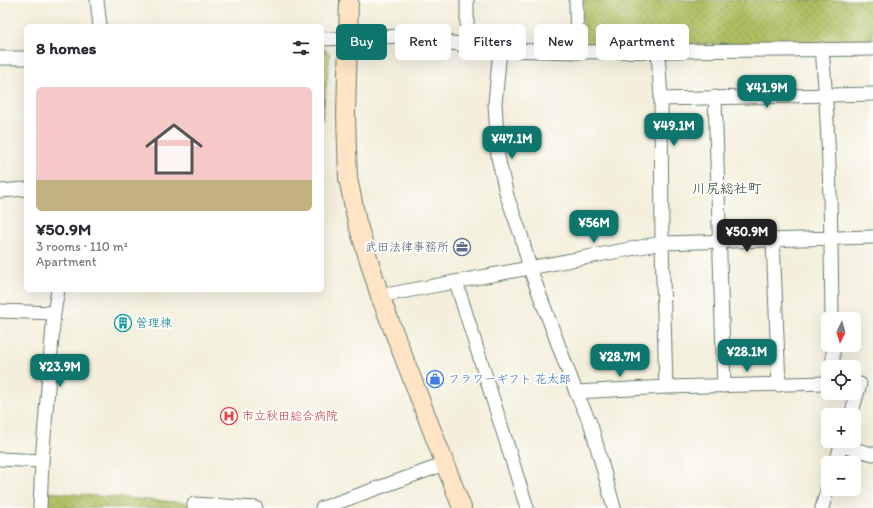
<!DOCTYPE html>
<meta charset="utf-8">
<style>
body{margin:0;font-family:Itim,"Klee One",sans-serif;background:#f7f7f7;color:#2b2b33;height:100vh;display:flex;flex-direction:column;font-size:15px;white-space:nowrap}
*{box-sizing:border-box;margin:0}
p{font-size:13px;color:#7c7c81}
.icon{flex:none;width:22px;height:22px;fill:none;stroke:currentColor;stroke-width:2;stroke-linecap:round;stroke-linejoin:round}
.map{position:relative;flex:1;overflow:hidden}
.details{position:absolute;left:24px;top:24px;width:300px;height:268px;display:flex;flex-direction:column;background:#fff;border-radius:6px;box-shadow:0 4px 16px #0002}
.details>*{flex:none}
.banner{position:absolute;left:336px;top:24px;width:380px;height:36px;display:flex;gap:8px}
.needle{width:26px;rotate:185deg}
.controls{position:absolute;left:821px;top:312px;display:grid;gap:8px}
.controls a{display:grid;place-items:center;width:40px;height:40px;border-radius:6px;background:#fff;box-shadow:0 4px 16px #0002;font-size:20px}
.price{position:absolute;translate:-50% -34px;padding:0 9px;border-radius:8px;background:#0f766e;color:#fff;font-size:13px;line-height:26px;filter:drop-shadow(0 1px 2px #0008)}
.price::after{content:'';position:absolute;left:50%;top:24px;width:12px;height:9px;margin-left:-6px;background:inherit;clip-path:polygon(0 0,100% 0,50% 100%)}
.price.on{background:#222;color:#fff}
ul{padding:0;list-style:none}
li{display:grid;align-content:center;gap:8px;height:212px;padding:0 12px}
li+li{border-top:1px solid #e1e1e2}
li span{display:grid;place-items:center;height:124px;border-radius:6px;color:#555}
li>.icon{margin-inline-start:auto}
span .icon{width:72px;height:72px;fill:#fffc;stroke-width:1}
li b{font-size:17px}
h2{display:flex;justify-content:space-between;align-items:center;height:48px;padding:0 12px;font-size:17px}
.chip{padding:0 14px;border-radius:6px;background:#fff;box-shadow:0 4px 16px #0002;font-size:14px;line-height:36px}
.chip.on{background:#0f766e;color:#fff}
.map>svg:first-child{display:block}
.grass{fill:url(#grass-dots);stroke:#667d4a}
.cemetery{fill:url(#cemetery-stones);stroke:#667d4a}
.lines{fill:none;stroke-linecap:round;stroke-linejoin:round}
.street-casing{stroke:#697b6f;stroke-width:15}
.secondary-casing{stroke:#697b6f;stroke-width:20}
.street{stroke:#fff;stroke-width:13}
.secondary{stroke:#fee4c5;stroke-width:18}
.labels{text-anchor:middle;stroke-width:4;stroke-linejoin:round;paint-order:stroke}
.service-label{font-size:12px;fill:#4e5e75;stroke:#fdfcf7;text-anchor:end}
.culture-label{font-size:12px;fill:#0d838f;stroke:#fdfcf7;text-anchor:start}
.shop-label{font-size:12px;fill:#366cbe;stroke:#fdfcf7;text-anchor:start}
.health-label{font-size:12px;fill:#be3a42;stroke:#fdfcf7;text-anchor:start}
.quarter-label{font-size:14px;fill:#1f3d34;stroke:#fdfcf7}
</style>
<div class="map">
<svg width="873" height="508" viewBox="0 0 873 508">
<defs>
<pattern id="grass-dots" width="8" height="8" patternUnits="userSpaceOnUse"><rect width="8" height="8" fill="#aebd60"/><path d="M2 2h.1M6 6h.1" fill="none" stroke="#8d9b50" stroke-width="1.8" stroke-linecap="round"/></pattern>
<pattern id="cemetery-stones" width="16" height="16" patternUnits="userSpaceOnUse"><rect width="16" height="16" fill="#aebd60"/><path d="M2 7V4a2 2 0 0 1 4 0v3zM10 15v-3a2 2 0 0 1 4 0v3z" fill="#8d9b50"/></pattern>
</defs>
<rect width="100%" height="100%" fill="#fdfcf7"/>
<filter id="ink" filterUnits="userSpaceOnUse"><feTurbulence type="fractalNoise" baseFrequency=".025" numOctaves="2"/><feDisplacementMap in="SourceGraphic" scale="8" xChannelSelector="R" yChannelSelector="G"/><feConvolveMatrix kernelMatrix="1 2 1 2 8 2 1 2 1" color-interpolation-filters="sRGB"/></filter>
<filter id="wash" filterUnits="userSpaceOnUse"><feTurbulence type="fractalNoise" baseFrequency=".012" numOctaves="4" result="noise"/><feDisplacementMap in="SourceGraphic" scale="16" xChannelSelector="R" yChannelSelector="G"/><feGaussianBlur stdDeviation="0.9" result="paint"/><feColorMatrix in="noise" values="0 0 0 0 0 0 0 0 0 0 0 0 0 0 0 0 0 1.4 0 .05"/><feComposite in="paint" operator="in"/></filter>
<g filter="url(#wash)">
<rect width="100%" height="100%" fill="#f3efdc"/>
<g class="grass">
<polygon points="582,0 873,0 873,41 660,45 583,44"/>
<polygon points="48,492 188,503 187,508 47,508"/>
</g>
<polygon class="cemetery" points="322,47 330,54 322,120"/>
</g>
<g filter="url(#ink)">
<g class="lines">
<g class="street-casing">
<g id="street">
<polyline points="97,0 100,26"/>
<polyline points="576,0 577,52"/>
<polyline points="322,39 404,36 500,50 577,52 873,49"/>
<polyline points="467,45 467,0"/>
<path d="M 822,49 C 830,139 831,229 832,319"/>
<polyline points="500,50 495,103 498,157 507,196 521,235 530,269 576,392 591,425 614,508"/>
<polyline points="658,52 661,99 662,243 666,387"/>
<polyline points="0,58 26,58"/>
<polyline points="715,97 724,386"/>
<polyline points="661,99 873,94"/>
<polyline points="0,191 26,189"/>
<polyline points="773,240 779,385"/>
<polyline points="456,282 527,508"/>
<polyline points="380,296 662,243 873,237"/>
<polyline points="0,311 54,313"/>
<polyline points="833,345 833,367"/>
<polyline points="576,392 666,387 828,383"/>
<polyline points="851,415 860,384"/>
<polyline points="841,446 873,454"/>
<polyline points="0,459 42,461"/>
<polyline points="836,463 842,441"/>
<polyline points="40,508 42,461 54,313 58,290"/>
<polyline points="194,508 194,504 256,508"/>
<polyline points="322,508 445,464"/>
<polyline points="822,508 828,487"/>
</g>
</g>
<g class="secondary-casing">
<polyline id="secondary" points="349,0 346,115 348,178 357,222 380,296 462,508"/>
</g>
<use href="#street" class="street"/>
<use href="#secondary" class="secondary"/>
</g>
</g>
<defs>
<g id="office-ring" transform="scale(0.9)"><circle r="9.5" fill="#fdfcf7" stroke="#5c6f8a" stroke-width="1.5"/><path d="M-6-3h4V-5.5h4V-3h4V5H-6ZM-1-4.5V-3h2v-1.5ZM-6 0V1H6V0Z" fill="#5c6f8a"/></g>
<g id="building-ring" transform="scale(0.9)"><circle r="9.5" fill="#fdfcf7" stroke="#0f9aa8" stroke-width="1.5"/><path d="M-4-6H4V6H1V3H-1V6H-4ZM-2.5-4.3h1.7v1.8h-1.7ZM.8-4.3h1.7v1.8H.8ZM-2.5-1h1.7V.8h-1.7ZM.8-1h1.7V.8H.8Z" fill="#0f9aa8"/></g>
<g id="shop-ring" transform="scale(0.9)"><circle r="9.5" fill="#fdfcf7" stroke="#3f7fe0" stroke-width="1.5"/><path d="M-5-2.5h2.3a2.7 3.5 0 0 1 5.4 0H5L5.5 6h-11ZM-1.5-2.5h3a1.5 2.3 0 0 0-3 0Z" fill="#3f7fe0"/></g>
<g id="hospital-ring" transform="scale(0.9)"><circle r="9.5" fill="#fdfcf7" stroke="#e0444e" stroke-width="1.5"/><path d="M-5-5h3v3.5h4V-5h3V5h-3V1.5h-4V5h-3Z" fill="#e0444e"/></g>
</defs>
<g fill-rule="evenodd">
<use href="#office-ring" x="462" y="247"/>
<use href="#building-ring" x="123" y="323"/>
<use href="#shop-ring" x="435" y="379"/>
<use href="#hospital-ring" x="229" y="416"/>
</g>
<g class="labels">
<g class="service-label">
<text x="449" y="251">武田法律事務所</text>
</g>
<g class="culture-label">
<text x="136" y="327">管理棟</text>
</g>
<g class="shop-label">
<text x="448" y="383">フラワーギフト 花太郎</text>
</g>
<g class="health-label">
<text x="242" y="420">市立秋田総合病院</text>
</g>
<g class="quarter-label">
<text x="727" y="193">川尻総社町</text>
</g>
</g>
</svg>
<div class="controls">
<a><svg class="needle" viewBox="-14 -14 28 28"><path d="M0-13l5 13h-10z" fill="#e53935"/><path d="M0 13l5-13h-10z" fill="#7c7c81"/></svg></a>
<a><svg class="icon" aria-label="locate" viewBox="0 0 24 24"><circle cx="12" cy="12" r="6"/><path d="M12 2v4M12 18v4M2 12h4M18 12h4"/></svg></a>
<a>+</a>
<a>−</a>
</div>
<b class="price" style="left:767px;top:109px">¥41.9M</b>
<b class="price" style="left:674px;top:147px">¥49.1M</b>
<b class="price" style="left:512px;top:160px">¥47.1M</b>
<b class="price" style="left:594px;top:244px">¥56M</b>
<b class="price on" style="left:747px;top:253px">¥50.9M</b>
<b class="price" style="left:747px;top:373px">¥28.1M</b>
<b class="price" style="left:620px;top:378px">¥28.7M</b>
<b class="price" style="left:60px;top:388px">¥23.9M</b>
<div class="banner">
<a class="chip on">Buy</a>
<a class="chip">Rent</a>
<a class="chip">Filters</a>
<a class="chip">New</a>
<a class="chip">Apartment</a>
</div>
<section class="details">
<h2>8 homes<svg class="icon" aria-label="filters" viewBox="0 0 24 24"><path d="M4 7h16M4 17h16"/><circle cx="9" cy="7" r="2"/><circle cx="15" cy="17" r="2"/></svg></h2>
<ul>
<li><span style="background:linear-gradient(#f6c9c9 75%,#c2b280 0)"><svg class="icon" aria-label="home" viewBox="0 0 24 24"><path d="M3 11l9-7 9 7M6 9v11h12V9"/></svg></span><div><b>¥50.9M</b><p>3 rooms · 110 m²</p><p>Apartment</p></div></li>
</ul>
</section>
</div>
